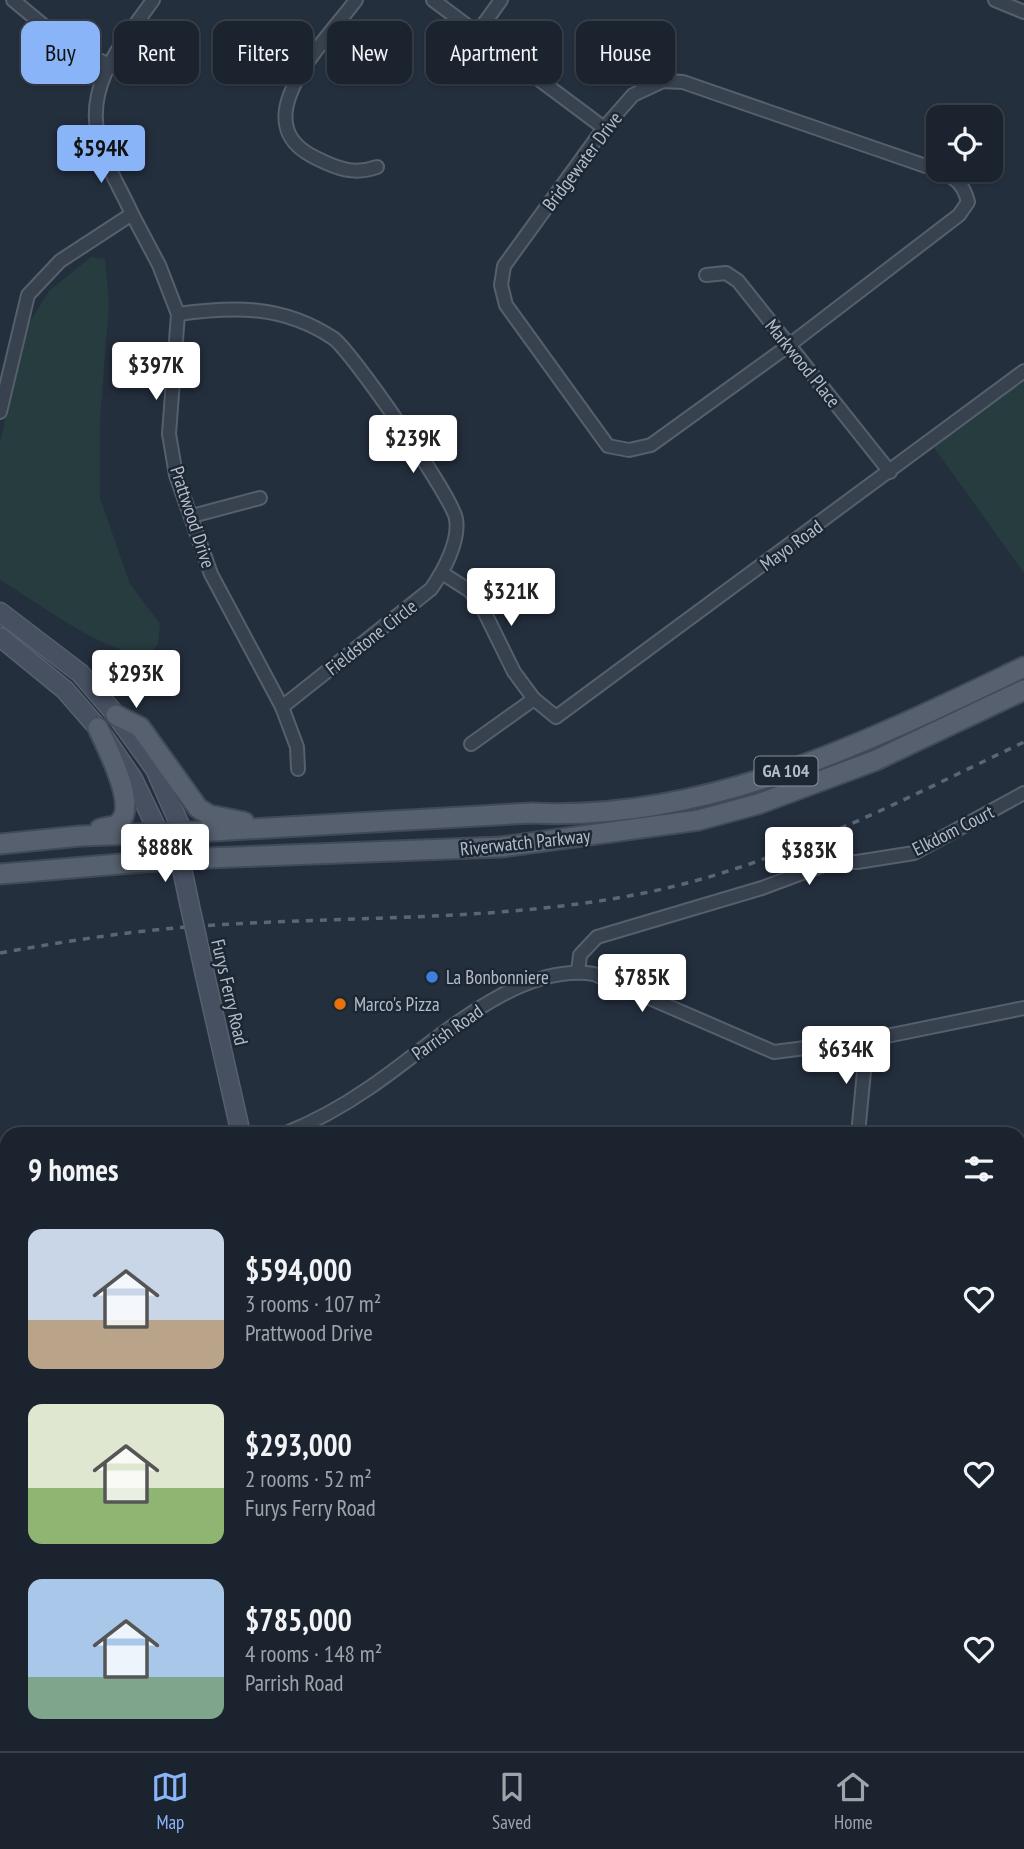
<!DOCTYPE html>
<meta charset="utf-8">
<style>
body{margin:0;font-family:"PT Sans Narrow",sans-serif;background:#282f3a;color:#f1f3f6;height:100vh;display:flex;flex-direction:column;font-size:26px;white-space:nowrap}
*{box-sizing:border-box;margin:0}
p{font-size:23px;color:#a0a4aa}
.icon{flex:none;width:38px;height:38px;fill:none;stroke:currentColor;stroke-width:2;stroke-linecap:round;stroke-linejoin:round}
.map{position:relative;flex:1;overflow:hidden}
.details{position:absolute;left:0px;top:1127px;width:1026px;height:625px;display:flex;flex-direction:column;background:#1b232e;border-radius:21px 21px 0 0;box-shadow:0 2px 5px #0004,0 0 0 2px #39404a}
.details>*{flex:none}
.top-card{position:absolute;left:21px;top:21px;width:984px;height:63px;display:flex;gap:14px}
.buttons{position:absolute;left:926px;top:105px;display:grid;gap:14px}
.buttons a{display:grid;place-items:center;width:77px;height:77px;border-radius:14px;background:#1b232e;box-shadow:0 2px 5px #0004,0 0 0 2px #39404a;font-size:35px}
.price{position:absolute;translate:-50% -60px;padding:0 16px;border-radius:7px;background:#fff;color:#222;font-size:23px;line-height:46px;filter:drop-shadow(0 2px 4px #0008)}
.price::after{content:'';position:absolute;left:50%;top:42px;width:21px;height:16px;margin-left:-10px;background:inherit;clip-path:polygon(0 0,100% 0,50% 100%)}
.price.active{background:#8ab4f8;color:#111}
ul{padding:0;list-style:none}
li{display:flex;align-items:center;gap:21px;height:175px;padding:0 28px}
li span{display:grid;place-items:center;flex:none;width:196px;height:140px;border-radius:14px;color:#555}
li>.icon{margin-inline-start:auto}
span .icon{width:84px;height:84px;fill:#fffc;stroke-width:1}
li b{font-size:30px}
h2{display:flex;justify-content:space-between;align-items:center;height:84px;padding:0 28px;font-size:30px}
.chip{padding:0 24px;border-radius:14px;background:#1b232e;box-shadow:0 2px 5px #0004,0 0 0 2px #39404a;font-size:24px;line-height:63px}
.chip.active{background:#8ab4f8;color:#111}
.dock{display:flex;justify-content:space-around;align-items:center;height:98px;border-top:2px solid #39404a;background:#1b232e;font-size:19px;color:#a0a4aa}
.dock a{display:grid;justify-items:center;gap:4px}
.dock .active{color:#8ab4f8}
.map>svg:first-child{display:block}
.green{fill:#263c3f}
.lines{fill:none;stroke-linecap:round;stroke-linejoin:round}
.street-casing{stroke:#565f6c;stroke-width:16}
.secondary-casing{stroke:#565f6c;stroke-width:21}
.primary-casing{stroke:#414a57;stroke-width:23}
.street{stroke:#38414e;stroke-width:12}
.secondary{stroke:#465061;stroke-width:18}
.primary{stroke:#56606e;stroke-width:19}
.rail{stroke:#5a6575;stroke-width:3.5;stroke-dasharray:7 7;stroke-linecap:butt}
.secondary-bridge-casing{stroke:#565f6c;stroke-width:21;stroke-linecap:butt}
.secondary-bridge{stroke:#465061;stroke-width:18}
.shop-dot{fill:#3f7fe0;stroke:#1d2633;stroke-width:2.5}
.food-dot{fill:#e8710a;stroke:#1d2633;stroke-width:2.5}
.labels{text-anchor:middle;stroke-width:5;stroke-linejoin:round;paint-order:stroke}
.shield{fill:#1d2633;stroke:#878f9c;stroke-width:2}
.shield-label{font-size:18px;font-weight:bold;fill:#b4bcc9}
.street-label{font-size:19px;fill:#b4bcc9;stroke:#1d2633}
.poi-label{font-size:19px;fill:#b4bcc9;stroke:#1d2633;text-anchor:start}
</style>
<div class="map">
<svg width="1024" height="1751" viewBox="0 0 1024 1751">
<rect width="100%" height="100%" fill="#242f3e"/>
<g class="green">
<path d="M 91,257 L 105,259 L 109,304 L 100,420 L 100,498 L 130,584 L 160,624 L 158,644 L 146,658 C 93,645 46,608 0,580 L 0,443 L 27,326 L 49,291 Z"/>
<polygon points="1024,378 1024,573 932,445"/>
<polygon points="129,1745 204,1745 203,1751 127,1751"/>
</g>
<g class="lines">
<g class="street-casing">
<g id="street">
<polyline points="13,0 66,44 107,64"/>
<path d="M 356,0 C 326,41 240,122 316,158 C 338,169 354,175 377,167"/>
<polyline points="433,0 604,128"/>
<polyline points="995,0 1024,12"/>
<polyline points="478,32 501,0"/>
<path d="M 663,81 L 683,82 L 943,172 C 958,180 964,186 968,202 L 959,215 L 788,346 L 651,445 L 629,450 L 608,446 L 506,305 L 501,285 L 504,266 L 604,128 L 633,95 Z"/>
<path d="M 132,214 C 122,191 105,165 99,140 C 84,84 123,43 153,0"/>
<polyline points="706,275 726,273 738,281 890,472"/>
<path d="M 178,314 C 234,306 283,305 333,338 C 351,350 453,498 456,519 C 460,541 443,572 431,589 L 282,707"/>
<polyline points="0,412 28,295 60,261 132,214 159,265 178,314 169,434 176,475 211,574 282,707 297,747 298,769"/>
<polyline points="192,516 260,498"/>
<polyline points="442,573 470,591 484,611 514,672 534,699 556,717 1024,371"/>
<polyline points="471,744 534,699"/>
<polyline points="578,972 580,955 597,937 762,888 832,862 857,862 914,853 1024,793"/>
<path d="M 284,1134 C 314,1122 343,1106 369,1088 C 432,1046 514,962 594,974 L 774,1052 L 867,1040 L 1024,1008"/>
<polyline points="858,1134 867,1040"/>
<polyline points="1018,1225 1024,1224"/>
<polyline points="367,1751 368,1745"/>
<polyline points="913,1751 913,1745"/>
</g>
</g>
<g class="secondary-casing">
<g id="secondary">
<polyline points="0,612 80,673 116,715 155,769 183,832 180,859 189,902"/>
<polyline points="0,637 65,690 98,728 133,779 158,831 180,859"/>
<polyline points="205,975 241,1134"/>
<polyline points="796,1751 797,1745"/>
</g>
</g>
<g class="primary-casing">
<g id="primary">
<polyline points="116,715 140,727 198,808 209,815 244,822"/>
<path d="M 98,728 C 106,746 141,811 116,825 C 112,827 104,827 100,829"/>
<path d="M 0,844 L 80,836 L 195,832 L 532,813 C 708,822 869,741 1024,667"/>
<polyline points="0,874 180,859 501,847 699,820 758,804 874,761 1024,690"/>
<polyline points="0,1531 7,1532"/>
<polyline points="1018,1708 1024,1709"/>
</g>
</g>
<use href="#street" class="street"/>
<use href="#secondary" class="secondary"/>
<use href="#primary" class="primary"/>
<path class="rail" d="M 0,953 C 72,940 143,929 216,925 C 355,916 497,921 634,895 C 773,869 898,802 1024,742"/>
<g class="secondary-bridge-casing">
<polyline id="secondary-bridge" points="189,902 205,975"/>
</g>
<use href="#secondary-bridge" class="secondary-bridge"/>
</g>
<circle class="shop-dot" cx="432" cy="977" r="7"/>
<circle class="food-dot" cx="340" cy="1004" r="7"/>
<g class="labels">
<rect class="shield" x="754.5" y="756.5" width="63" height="29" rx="5"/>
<g class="shield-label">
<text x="786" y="777">GA 104</text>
</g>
<g class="street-label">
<text transform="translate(582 161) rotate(-53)" y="7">Bridgewater Drive</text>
<text transform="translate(803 363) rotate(51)" y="7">Markwood Place</text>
<text transform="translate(193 517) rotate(72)" y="7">Prattwood Drive</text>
<text transform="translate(791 545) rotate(-36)" y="7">Mayo Road</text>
<text transform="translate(371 637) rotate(-38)" y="7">Fieldstone Circle</text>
<text transform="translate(953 830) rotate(-27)" y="7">Elkdom Court</text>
<text transform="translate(525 842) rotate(-6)" y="7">Riverwatch Parkway</text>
<text transform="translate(230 992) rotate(77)" y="7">Furys Ferry Road</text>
<text transform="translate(447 1032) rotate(-35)" y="7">Parrish Road</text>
</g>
<g class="poi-label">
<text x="446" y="984">La Bonbonniere</text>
<text x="354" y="1011">Marco's Pizza</text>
</g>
</g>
</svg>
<div class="buttons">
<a><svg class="icon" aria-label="locate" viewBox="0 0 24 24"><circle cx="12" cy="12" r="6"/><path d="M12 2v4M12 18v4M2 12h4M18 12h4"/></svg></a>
</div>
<b class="price active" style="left:101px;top:185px">$594K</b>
<b class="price" style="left:156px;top:402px">$397K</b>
<b class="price" style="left:413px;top:475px">$239K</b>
<b class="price" style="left:511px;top:628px">$321K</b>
<b class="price" style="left:136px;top:710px">$293K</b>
<b class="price" style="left:165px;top:884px">$888K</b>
<b class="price" style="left:809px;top:887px">$383K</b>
<b class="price" style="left:642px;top:1014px">$785K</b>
<b class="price" style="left:846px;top:1086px">$634K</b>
<div class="top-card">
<a class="chip active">Buy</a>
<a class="chip">Rent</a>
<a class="chip">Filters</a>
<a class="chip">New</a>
<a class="chip">Apartment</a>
<a class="chip">House</a>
</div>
<section class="details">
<h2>9 homes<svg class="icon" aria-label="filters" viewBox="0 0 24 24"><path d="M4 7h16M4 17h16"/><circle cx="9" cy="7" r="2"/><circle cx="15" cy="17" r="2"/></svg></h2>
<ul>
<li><span style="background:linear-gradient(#c9d6e8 65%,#b9a48a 0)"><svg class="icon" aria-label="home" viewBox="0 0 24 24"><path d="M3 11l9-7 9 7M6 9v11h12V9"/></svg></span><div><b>$594,000</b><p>3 rooms · 107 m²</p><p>Prattwood Drive</p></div><svg class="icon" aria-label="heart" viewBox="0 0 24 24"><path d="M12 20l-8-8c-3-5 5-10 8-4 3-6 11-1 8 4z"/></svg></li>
<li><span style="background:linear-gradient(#dfe7d0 60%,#8fb573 0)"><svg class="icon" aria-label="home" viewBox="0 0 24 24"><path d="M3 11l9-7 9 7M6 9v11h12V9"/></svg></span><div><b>$293,000</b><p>2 rooms · 52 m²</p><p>Furys Ferry Road</p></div><svg class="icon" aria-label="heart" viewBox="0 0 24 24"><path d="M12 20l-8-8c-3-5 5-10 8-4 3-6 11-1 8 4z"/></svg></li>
<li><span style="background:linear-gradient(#a9c7e8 70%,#7fa58c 0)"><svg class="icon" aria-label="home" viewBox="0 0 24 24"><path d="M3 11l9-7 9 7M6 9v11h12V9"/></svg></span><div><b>$785,000</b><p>4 rooms · 148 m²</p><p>Parrish Road</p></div><svg class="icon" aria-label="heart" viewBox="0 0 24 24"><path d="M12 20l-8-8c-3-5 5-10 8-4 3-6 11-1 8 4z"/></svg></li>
</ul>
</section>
</div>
<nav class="dock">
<a class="active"><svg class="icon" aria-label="map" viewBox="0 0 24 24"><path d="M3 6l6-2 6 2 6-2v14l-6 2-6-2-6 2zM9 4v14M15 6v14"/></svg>Map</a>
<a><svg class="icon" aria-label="saved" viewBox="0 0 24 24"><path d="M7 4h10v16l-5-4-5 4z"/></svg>Saved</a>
<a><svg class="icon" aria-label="home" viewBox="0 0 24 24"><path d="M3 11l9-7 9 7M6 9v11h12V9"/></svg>Home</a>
</nav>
